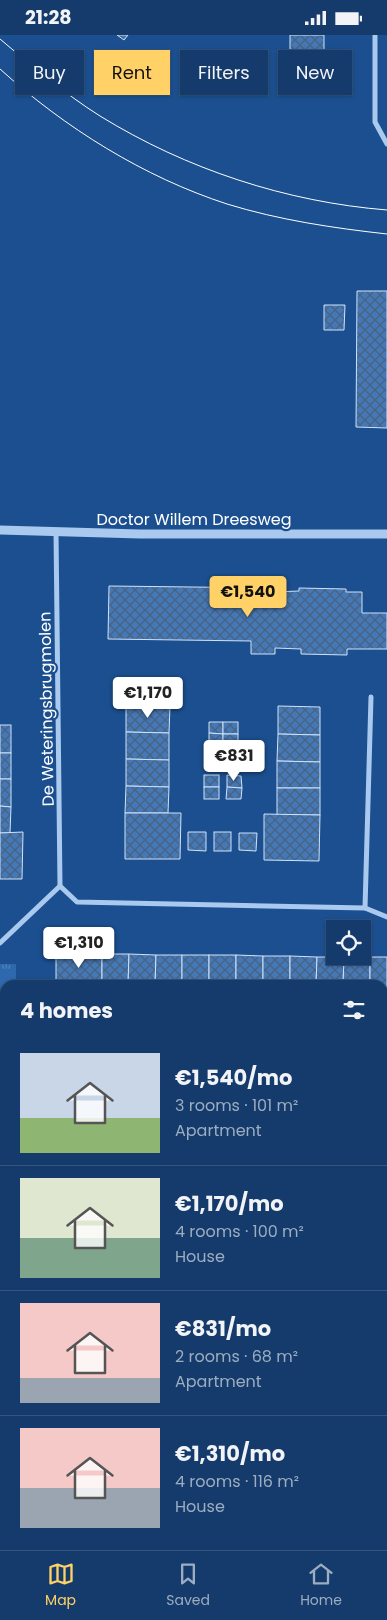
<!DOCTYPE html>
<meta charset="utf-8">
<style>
body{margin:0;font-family:Poppins,sans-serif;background:#214673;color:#f1f3f6;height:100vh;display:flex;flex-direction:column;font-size:19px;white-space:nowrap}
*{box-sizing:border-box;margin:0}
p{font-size:16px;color:#9dadc1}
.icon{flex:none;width:28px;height:28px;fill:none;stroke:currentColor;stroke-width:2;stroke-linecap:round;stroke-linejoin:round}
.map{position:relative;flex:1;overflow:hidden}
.side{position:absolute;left:0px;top:945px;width:388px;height:570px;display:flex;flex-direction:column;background:#143b6b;border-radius:15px 15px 0 0;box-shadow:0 1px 4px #0004,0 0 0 1px #33557e}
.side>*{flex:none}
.guide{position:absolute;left:15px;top:15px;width:358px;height:45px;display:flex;gap:10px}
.buttons{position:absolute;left:326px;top:885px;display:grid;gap:10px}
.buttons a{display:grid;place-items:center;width:45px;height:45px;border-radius:0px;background:#143b6b;box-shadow:0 1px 4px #0004,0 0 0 1px #33557e;font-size:25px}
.price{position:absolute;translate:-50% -42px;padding:0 11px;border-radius:5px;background:#fff;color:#222;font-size:16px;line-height:32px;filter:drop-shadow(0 1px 2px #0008)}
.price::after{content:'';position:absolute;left:50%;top:30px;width:15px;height:11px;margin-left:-8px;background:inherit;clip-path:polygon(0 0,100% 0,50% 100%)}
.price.on{background:#ffd166;color:#111}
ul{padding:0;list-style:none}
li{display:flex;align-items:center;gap:15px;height:125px;padding:0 20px}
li+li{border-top:1px solid #33557e}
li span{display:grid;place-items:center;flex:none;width:140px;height:100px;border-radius:0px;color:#555}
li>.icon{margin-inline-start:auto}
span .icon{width:60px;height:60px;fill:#fffc;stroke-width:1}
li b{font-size:21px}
h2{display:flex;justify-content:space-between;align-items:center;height:60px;padding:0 20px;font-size:21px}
.chip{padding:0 18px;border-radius:0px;background:#143b6b;box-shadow:0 1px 4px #0004,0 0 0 1px #33557e;font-size:18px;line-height:45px}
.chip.on{background:#ffd166;color:#111}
.status{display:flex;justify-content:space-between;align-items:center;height:35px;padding:0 25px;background:#143b6b;direction:ltr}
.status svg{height:14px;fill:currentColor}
.tab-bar{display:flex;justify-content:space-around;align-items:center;height:70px;border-top:1px solid #33557e;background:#143b6b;font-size:14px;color:#9dadc1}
.tab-bar a{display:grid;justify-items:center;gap:2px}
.tab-bar .on{color:#ffd166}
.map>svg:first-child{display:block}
.grass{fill:url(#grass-tufts)}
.building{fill:url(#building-cross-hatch);stroke:#cfe3fa}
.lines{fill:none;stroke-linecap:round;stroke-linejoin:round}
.pedestrian{stroke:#a9c9ee;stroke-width:4.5}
.minor{stroke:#a9c9ee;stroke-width:5}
.tertiary{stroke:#a9c9ee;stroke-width:9}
.tram{stroke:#fff;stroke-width:1}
.labels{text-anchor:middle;stroke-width:4.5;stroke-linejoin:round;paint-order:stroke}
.street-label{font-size:16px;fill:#fff;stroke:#1b4f8f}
</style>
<div class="status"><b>21:28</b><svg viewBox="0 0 49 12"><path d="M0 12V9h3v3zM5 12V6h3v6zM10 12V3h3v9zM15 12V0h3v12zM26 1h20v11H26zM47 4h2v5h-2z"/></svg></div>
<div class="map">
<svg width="387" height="1515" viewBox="0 0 387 1515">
<defs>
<pattern id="grass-tufts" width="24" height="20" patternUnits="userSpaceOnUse" patternTransform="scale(1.25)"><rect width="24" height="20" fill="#2e69ad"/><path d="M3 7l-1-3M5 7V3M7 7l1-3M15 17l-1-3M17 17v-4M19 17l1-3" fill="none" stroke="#4d80b9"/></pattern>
<pattern id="building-cross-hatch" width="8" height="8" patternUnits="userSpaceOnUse" patternTransform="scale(1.25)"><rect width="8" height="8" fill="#4478b7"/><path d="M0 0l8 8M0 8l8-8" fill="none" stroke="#486282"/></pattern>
</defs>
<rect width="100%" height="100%" fill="#1b4f8f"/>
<polygon class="grass" points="0,929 16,929 16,950 5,950 5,1030 0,1025"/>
<g class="building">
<polygon points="117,0 128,0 124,5"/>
<polygon points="324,0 324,17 306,17 305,28 290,28 290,0"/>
<polygon points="357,256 387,256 387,393 356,392"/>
<polygon points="324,270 345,270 344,295 324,295"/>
<polygon points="109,551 274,553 274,557 299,556 299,553 346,554 346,557 362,557 362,578 387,578 387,614 347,614 347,620 301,619 301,614 275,613 275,619 251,619 251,606 108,604"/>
<polygon points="126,670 170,671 169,698 126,697"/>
<polygon points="278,671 320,672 320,700 278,699"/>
<polygon points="209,687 223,687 223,699 209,698"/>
<rect x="223" y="687" width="15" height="12"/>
<rect x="0" y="690" width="11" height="28"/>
<polygon points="126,697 169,698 169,725 126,724"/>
<polygon points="209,698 223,699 223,711 209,710"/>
<polygon points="223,699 238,699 238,710 223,711"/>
<polygon points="278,699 320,700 320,727 277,726"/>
<rect x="0" y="718" width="11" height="26"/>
<polygon points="126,724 169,725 169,752 126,751"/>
<polygon points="277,726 320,727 320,753 277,753"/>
<rect x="204" y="740" width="15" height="12"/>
<polygon points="227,740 241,741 242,753 227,752"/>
<polygon points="0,744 11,744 11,772 0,771"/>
<polygon points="126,751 169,752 168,778 125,778"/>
<rect x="204" y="752" width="15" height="12"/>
<polygon points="227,752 242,753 241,764 226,764"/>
<rect x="277" y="753" width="43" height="27"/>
<polygon points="0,771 11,772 10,798 0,798"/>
<polygon points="125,778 181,778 180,824 125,824"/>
<polygon points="264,779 320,780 319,826 264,825"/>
<polygon points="23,797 22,844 0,844 0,798"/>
<polygon points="188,797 206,797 206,816 188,815"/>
<rect x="214" y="797" width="17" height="19"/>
<polygon points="239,798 257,798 256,816 239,815"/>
<polygon points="66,893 84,894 83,911 66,911"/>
<rect x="56" y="919" width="46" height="31"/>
<polygon points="102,919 129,919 128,950 102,950"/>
<polygon points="129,919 156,920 155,950 128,950"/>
<polygon points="156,920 182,920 182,950 155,950"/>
<rect x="182" y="920" width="27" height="30"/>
<rect x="209" y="920" width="27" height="30"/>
<polygon points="236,920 263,921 263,950 236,950"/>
<rect x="263" y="921" width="27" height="29"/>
<polygon points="290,921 317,922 316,950 290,950"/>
<polygon points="317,922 344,922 343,950 316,950"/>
<polygon points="344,922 370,922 370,950 343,950"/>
<polygon points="370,922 387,922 387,965 382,965 382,950 370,950"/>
<polygon points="385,999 387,999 387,1014 384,1014"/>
<rect x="384" y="1022" width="3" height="15"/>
<polygon points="5,1059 5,1115 0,1110 0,1064"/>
<rect x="382" y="1081" width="5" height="42"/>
<polygon points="0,1110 5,1115 5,1137 0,1141"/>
<polygon points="5,1277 5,1293 0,1288 0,1282"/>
<polygon points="0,1288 5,1293 5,1329 0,1324"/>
<polygon points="0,1324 5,1329 5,1344 0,1349"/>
<polygon points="1,1407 5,1411 5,1418 0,1423"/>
<polygon points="5,1418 5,1433 3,1435 0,1432 0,1423"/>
<polygon points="5,1491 5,1510 0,1505 0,1496"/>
<polygon points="0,1505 10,1515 0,1515"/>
<polygon points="5,1510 41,1510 46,1515 10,1515"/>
<polygon points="41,1510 55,1510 50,1515 46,1515"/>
</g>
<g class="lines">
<g class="pedestrian">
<polyline points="382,1236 387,1231"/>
<polyline points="382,1510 382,1515"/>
</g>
<g class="minor">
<polyline points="375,0 375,87 387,109"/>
<polyline points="60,851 77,867 365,873 387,882"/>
<polyline points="365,873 371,662"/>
<polyline points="0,908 60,851 56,497"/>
<polyline points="382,1198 387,1204"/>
<polyline points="0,1206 5,1203"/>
<polyline points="331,1510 331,1515"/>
</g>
<polyline class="tertiary" points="0,495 140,499 387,499"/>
<g class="tram">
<path d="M 0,4 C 32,31 65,59 100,81 C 186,134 286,167 387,175"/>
<path d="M 0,34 C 65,93 144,142 227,169 C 279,185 333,193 387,199"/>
</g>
</g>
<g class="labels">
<g class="street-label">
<text x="194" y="490">Doctor Willem Dreesweg</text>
<text transform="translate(46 674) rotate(-91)" y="6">De Weteringsbrugmolen</text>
</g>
</g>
</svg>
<div class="buttons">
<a><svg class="icon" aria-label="locate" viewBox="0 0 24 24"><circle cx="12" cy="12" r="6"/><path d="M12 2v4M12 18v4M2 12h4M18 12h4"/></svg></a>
</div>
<b class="price on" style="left:248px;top:583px">€1,540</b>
<b class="price" style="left:148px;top:684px">€1,170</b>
<b class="price" style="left:234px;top:747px">€831</b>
<b class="price" style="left:79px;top:934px">€1,310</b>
<div class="guide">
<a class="chip">Buy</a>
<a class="chip on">Rent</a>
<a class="chip">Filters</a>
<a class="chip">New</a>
</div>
<section class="side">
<h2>4 homes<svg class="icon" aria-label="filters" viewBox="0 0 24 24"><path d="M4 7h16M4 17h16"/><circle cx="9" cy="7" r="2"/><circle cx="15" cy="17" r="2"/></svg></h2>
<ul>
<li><span style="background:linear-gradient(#c9d6e8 65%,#8fb573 0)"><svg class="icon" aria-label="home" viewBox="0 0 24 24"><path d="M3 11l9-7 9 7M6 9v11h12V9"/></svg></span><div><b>€1,540/mo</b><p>3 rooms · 101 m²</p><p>Apartment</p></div></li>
<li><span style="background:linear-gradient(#dfe7d0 60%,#7fa58c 0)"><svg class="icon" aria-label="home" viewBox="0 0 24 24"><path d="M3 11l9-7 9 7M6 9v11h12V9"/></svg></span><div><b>€1,170/mo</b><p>4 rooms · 100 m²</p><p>House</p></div></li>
<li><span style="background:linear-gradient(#f6c9c9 75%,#9aa5b1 0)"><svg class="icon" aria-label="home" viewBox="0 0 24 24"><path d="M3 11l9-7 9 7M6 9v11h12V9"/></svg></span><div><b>€831/mo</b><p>2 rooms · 68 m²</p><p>Apartment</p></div></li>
<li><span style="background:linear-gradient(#f6c9c9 60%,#9aa5b1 0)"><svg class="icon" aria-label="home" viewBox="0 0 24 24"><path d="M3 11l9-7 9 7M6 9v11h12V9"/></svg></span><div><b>€1,310/mo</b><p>4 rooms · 116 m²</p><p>House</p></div></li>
</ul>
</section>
</div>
<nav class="tab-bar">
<a class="on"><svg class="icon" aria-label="map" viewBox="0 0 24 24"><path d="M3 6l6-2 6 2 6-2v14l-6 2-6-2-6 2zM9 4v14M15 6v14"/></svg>Map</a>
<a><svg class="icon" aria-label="saved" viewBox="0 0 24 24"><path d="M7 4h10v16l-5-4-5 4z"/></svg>Saved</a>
<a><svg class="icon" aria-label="home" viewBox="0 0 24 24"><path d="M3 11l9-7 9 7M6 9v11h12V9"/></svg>Home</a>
</nav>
